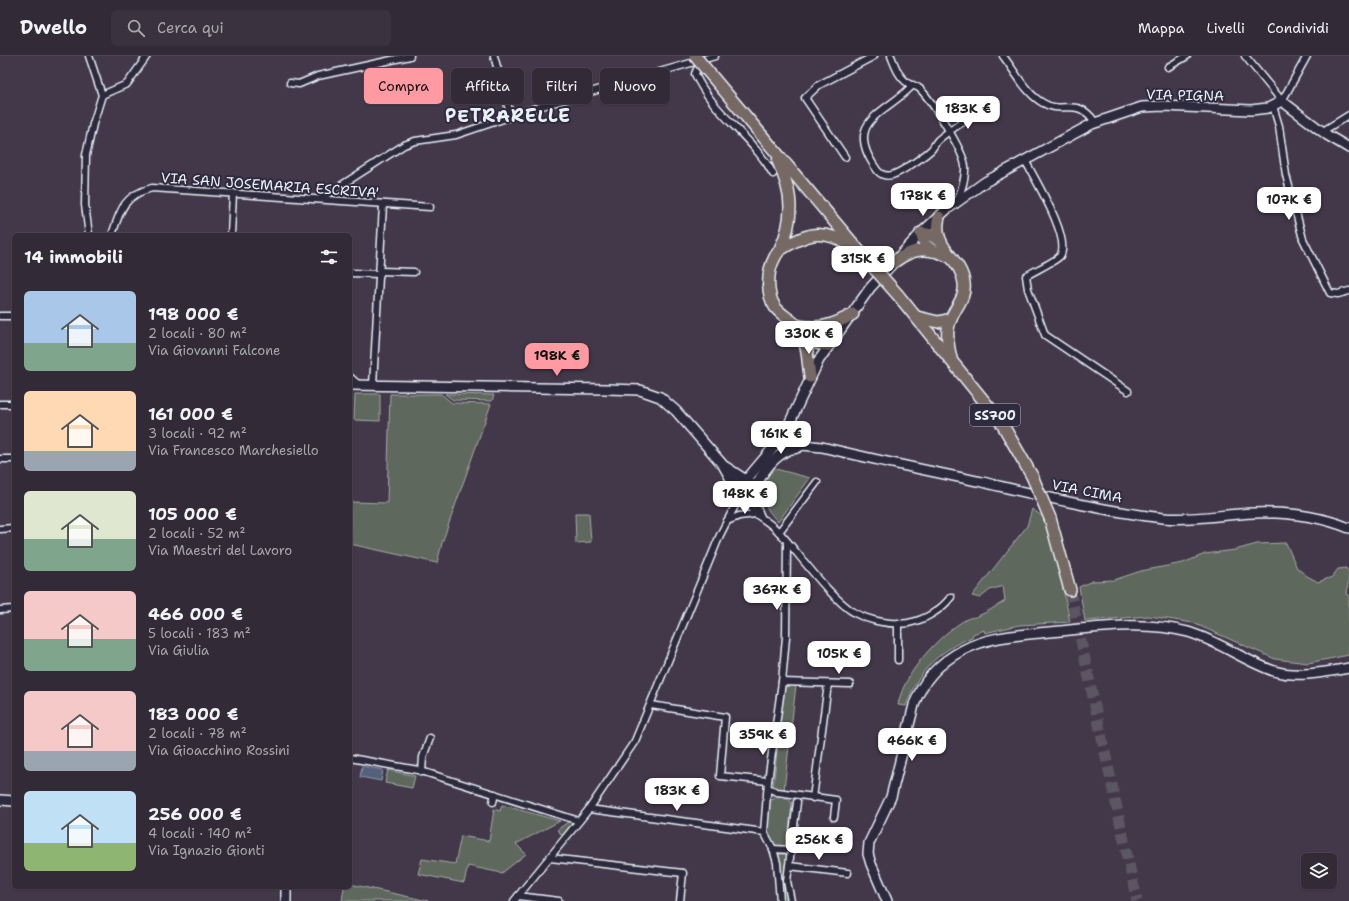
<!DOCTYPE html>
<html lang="it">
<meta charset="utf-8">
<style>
body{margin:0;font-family:"Shantell Sans",sans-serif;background:#3a323f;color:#f1f3f6;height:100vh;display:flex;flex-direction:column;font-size:15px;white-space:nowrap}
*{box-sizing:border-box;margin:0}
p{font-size:13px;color:#a8a7ad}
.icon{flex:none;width:22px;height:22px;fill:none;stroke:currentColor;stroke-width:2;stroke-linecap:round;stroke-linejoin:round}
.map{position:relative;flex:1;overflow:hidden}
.sheet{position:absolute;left:12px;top:177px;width:340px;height:656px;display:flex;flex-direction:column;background:#322a37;border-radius:6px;box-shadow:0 1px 3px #0004,0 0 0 1px #4d4652}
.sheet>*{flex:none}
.hud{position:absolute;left:364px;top:12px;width:380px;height:36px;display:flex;gap:8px}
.buttons{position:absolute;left:1301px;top:797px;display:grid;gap:8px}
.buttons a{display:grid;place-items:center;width:36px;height:36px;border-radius:6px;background:#322a37;box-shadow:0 1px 3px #0004,0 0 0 1px #4d4652;font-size:20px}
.price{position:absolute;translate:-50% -34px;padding:0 9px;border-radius:8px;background:#fff;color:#222;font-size:13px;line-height:26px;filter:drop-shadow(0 1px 2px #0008)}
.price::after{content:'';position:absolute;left:50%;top:24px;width:12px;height:9px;margin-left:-6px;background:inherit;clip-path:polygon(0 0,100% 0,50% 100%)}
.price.active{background:#ff9aa2;color:#111}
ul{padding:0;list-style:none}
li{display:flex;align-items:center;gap:12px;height:100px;padding:0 12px}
li span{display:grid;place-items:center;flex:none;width:112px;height:80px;border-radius:6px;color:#555}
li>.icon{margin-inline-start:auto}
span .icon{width:48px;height:48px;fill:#fffc;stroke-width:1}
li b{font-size:17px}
h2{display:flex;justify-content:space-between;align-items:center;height:48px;padding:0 12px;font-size:17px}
.chip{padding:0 14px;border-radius:6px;background:#322a37;box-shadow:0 1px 3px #0004,0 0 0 1px #4d4652;font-size:14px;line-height:36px}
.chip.active{background:#ff9aa2;color:#111}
header{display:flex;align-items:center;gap:24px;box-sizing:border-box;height:56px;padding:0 20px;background:#322a37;border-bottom:1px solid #4d4652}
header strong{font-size:19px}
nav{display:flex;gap:22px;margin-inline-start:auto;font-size:14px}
.search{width:280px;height:36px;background:#3a323f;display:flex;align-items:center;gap:10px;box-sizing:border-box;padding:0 14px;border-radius:6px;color:#a8a7ad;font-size:15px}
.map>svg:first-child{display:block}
.green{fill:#5f685c;stroke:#a4acaa}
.water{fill:#54617d;stroke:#8f9bae}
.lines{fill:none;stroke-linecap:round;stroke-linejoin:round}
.highway-tunnel{stroke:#5c5463;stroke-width:11;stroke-dasharray:11 5.5;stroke-linecap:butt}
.street-casing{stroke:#e8f1f8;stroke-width:9}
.secondary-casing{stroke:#e8f1f8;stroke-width:12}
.highway-casing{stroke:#e8f1f8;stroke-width:14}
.street{stroke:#2f2a3d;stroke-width:6}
.secondary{stroke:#2f2a3d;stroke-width:9}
.highway{stroke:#766964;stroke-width:11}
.highway-bridge-casing{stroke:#e8f1f8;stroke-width:14;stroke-linecap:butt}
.highway-bridge{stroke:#766964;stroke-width:11}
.labels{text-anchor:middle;stroke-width:4;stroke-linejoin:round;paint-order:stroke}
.shield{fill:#2f2a3d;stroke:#b0b5c0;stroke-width:1}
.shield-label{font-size:13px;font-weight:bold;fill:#e8f1f8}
.street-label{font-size:14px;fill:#e8f1f8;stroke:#2f2a3d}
.district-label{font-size:18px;font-weight:bold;letter-spacing:1px;fill:#e8f1f8;stroke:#2f2a3d}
</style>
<header>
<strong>Dwello</strong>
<div class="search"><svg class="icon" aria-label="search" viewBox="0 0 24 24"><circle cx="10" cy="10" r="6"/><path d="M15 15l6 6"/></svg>Cerca qui</div>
<nav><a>Mappa</a><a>Livelli</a><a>Condividi</a></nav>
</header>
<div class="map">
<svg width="1349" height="845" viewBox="0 0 1349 845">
<rect width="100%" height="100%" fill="#433849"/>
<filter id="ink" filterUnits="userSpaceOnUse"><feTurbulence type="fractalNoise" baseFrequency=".025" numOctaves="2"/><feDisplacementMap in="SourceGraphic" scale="8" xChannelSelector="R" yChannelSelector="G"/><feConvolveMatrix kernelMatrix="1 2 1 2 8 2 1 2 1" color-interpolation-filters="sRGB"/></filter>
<g filter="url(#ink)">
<g class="green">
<polygon points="355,338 380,338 380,365 354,364"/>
<polygon points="390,338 441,338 452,347 491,348 442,487 437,507 350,488 350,446 387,447"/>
<polygon points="445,338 494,339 492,345 453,344"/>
<path d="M 772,412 L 810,422 L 778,466 C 761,448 757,434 772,412 Z"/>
<path d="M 1032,453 L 1046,463 L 1057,504 L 1070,566 L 1019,569 L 985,577 L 984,574 L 973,578 L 972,581 C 938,595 918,615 906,650 L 898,649 C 903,618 939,578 967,563 C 970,561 975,562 978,560 C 988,556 996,550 1005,545 L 1003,530 L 990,534 L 980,542 L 972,540 L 1027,470 Z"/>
<polygon points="575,457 589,457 591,486 576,487"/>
<polygon points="1286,487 1297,512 1307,520 1318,526 1332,521 1338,513 1346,512 1349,518 1347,538 1349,539 1349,599 1308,607 1275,603 1193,567 1149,560 1085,565 1079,531 1092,525 1114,524 1141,515 1183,507 1205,498 1235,494 1257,488"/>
<polygon points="784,628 796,629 784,734 773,733"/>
<polygon points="388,714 415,720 412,732 385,727"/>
<polygon points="776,742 789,743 792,748 787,791 775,790 766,777 769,745"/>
<polygon points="502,749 560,765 516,788 526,798 502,817 468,810 464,827 418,818 422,803 455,808 461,780 489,785 494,753 500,755"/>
<polygon points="572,763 577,765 563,780 557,774"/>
<polygon points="778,798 787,798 785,825 789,845 783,845 782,821"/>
<polygon points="350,828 428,845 342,845 344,831 350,831"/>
</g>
<polygon class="water" points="362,710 383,714 381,725 360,721"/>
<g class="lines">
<polyline class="highway-tunnel" points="1070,534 1137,845"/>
<g class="street-casing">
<g id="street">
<polyline points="494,0 511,61"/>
<path d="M 891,0 C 895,10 899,22 909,28 C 913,30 917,30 920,33 C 932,45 963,94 965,110 C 966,122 961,135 957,146"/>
<path d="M 1003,0 C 1015,15 1026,38 1043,47 C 1063,59 1077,40 1095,66"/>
<polyline points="1245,0 1282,45 1307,0"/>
<path d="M 703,9 L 697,13 L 695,18 C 713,58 753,81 773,118"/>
<polyline points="1168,11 1187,0"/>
<polyline points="290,27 299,28 318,20 410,0"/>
<path d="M 913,29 C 887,57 843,64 875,111 C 879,118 885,121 892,119 C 902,116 923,101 931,94 C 934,91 935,87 938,84 C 949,74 963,66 975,58"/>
<polyline points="102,39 127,28 147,0"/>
<polyline points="1273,50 1279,70 1286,119 1303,183 1330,237 1338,238 1349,235"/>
<polyline points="1323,75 1349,59"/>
<polyline points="845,101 805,42 819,29 874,0"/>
<path d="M 1025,104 C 1034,122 1072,183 1060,200 C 1056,205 1034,215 1026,220 L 1028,233 L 1045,279 L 1128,335"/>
<polyline points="320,143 404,89 415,85 456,79 542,50 715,0"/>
<polyline points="89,179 85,149 86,99 93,68 102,39 89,0"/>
<path d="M 112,179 C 120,154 124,139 152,132 L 430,151"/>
<polyline points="231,179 233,137"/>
<polyline points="380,215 414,216"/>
<polyline points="350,217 380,218"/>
<polyline points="0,260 14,260"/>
<polyline points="350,321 359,329"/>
<polyline points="373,329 383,149"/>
<polyline points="0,348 14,348"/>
<polyline points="0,403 14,403"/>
<polyline points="754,436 754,444 761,461"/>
<path d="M 743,441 C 747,447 751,454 756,458 C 764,464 773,469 780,477 C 800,499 831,543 855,557 C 870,565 891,569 908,567 C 925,564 941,554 951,541"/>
<polyline points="727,465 739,460 756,458"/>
<polyline points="0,473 14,472"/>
<polyline points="779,476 817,426"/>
<polyline points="0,554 14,553"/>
<polyline points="898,567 898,604"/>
<polyline points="782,626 850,628"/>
<polyline points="651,649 725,661 720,720 768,725"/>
<polyline points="350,702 418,714 579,765"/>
<polyline points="422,716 423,701 430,682"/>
<polyline points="768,732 777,736 836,744 834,761"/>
<polyline points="813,742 828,628"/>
<polyline points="493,746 495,738"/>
<polyline points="589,753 764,776"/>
<polyline points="773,793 791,794"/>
<polyline points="550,802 683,817 680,845"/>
<polyline points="789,810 848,817"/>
<polyline points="518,840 559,845"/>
<polyline points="514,845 589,753 635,685 720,479 740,440"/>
<polyline points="780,845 777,807 773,793 764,776 768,725 782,626 786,581 787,486"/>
<polyline points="791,845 787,825 797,746"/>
</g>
</g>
<g class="secondary-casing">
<g id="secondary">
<polyline points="350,329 607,333 640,334 660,341 676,355 723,409 736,432"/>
<polyline points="789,374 789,368 819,304 870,232 921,177 946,154 985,126 1092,68 1142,51 1163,50 1251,54 1268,52 1282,45 1327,79 1349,92"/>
<path d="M 799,374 C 792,371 786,374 784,382 L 786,390 L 794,393 C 802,391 805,386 803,379"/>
<path d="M 802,389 L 822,391 C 875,404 929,415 982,426 C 1042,440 1102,455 1163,462 C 1194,465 1223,458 1254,457 C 1286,456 1319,460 1349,472"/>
<path d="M 726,411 L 752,428 L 754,435 C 751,441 746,442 740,440 L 736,432 L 740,426 L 744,424"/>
<polyline points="746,424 784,379"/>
<path d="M 754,433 C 763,416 773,400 791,393"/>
<polyline points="0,744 14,745"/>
<polyline points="286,845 286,831"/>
<path d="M 887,845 L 871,808 L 868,798 L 869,787 L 891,741 L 914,649 C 923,623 940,606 963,594 C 989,580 1021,579 1049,576 C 1094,572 1144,564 1188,576 C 1219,585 1244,605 1274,615 C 1296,622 1327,616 1349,612"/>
</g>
</g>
<g class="highway-casing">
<g id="highway">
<polyline points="705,12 866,203"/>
<path d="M 778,105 C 784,120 790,134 790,151 C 790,165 786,181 780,193 C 779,196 776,198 775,201 C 767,215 766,237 775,251 C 781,259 789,262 796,269 C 809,282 807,287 828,289"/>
<path d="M 939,161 C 931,193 961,201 964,227 C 966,242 956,250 951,263 C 945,275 948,290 951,302"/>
<path d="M 780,194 C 806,177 822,172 850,189"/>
<polyline points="933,195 925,189 921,177 931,179 941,186"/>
<path d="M 894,206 C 913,192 928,190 950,201"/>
<polyline points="898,239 1001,366 1032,420"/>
<polyline points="917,261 938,266 951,263"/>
<path d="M 796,269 C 818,274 833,270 853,258"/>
<polyline points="803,278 807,296 810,321"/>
<polyline points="1050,462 1070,534"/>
</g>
</g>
<use href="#street" class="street"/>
<use href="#secondary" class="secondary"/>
<use href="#highway" class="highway"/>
<g class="highway-bridge-casing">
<g id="highway-bridge">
<polyline points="695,0 705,12"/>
<polyline points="866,203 898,239"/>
<polyline points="1032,420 1050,462"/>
</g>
</g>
<use href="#highway-bridge" class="highway-bridge"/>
</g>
</g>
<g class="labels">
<rect class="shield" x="970" y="348" width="50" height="22" rx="3"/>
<g class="shield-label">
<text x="995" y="364">SS700</text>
</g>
<g class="street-label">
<text transform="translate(1185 39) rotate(1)" y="5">VIA PIGNA</text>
<text transform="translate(270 129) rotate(4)" y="5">VIA SAN JOSEMARIA ESCRIVA'</text>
<text transform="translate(1087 435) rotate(11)" y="5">VIA CIMA</text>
</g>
<g class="district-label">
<text x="508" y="66">PETRARELLE</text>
</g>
</g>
</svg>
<div class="buttons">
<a><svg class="icon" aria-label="layers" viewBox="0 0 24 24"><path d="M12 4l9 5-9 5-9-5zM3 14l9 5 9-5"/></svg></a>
</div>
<b class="price" style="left:968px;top:74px">183K €</b>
<b class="price" style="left:923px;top:161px">178K €</b>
<b class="price" style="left:1289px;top:165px">107K €</b>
<b class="price" style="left:863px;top:224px">315K €</b>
<b class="price" style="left:809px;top:299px">330K €</b>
<b class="price active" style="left:557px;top:321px">198K €</b>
<b class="price" style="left:781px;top:399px">161K €</b>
<b class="price" style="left:745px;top:459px">148K €</b>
<b class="price" style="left:777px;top:555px">367K €</b>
<b class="price" style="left:839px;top:619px">105K €</b>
<b class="price" style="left:763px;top:700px">359K €</b>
<b class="price" style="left:912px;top:706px">466K €</b>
<b class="price" style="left:677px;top:756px">183K €</b>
<b class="price" style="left:819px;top:805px">256K €</b>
<div class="hud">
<a class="chip active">Compra</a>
<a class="chip">Affitta</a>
<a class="chip">Filtri</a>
<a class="chip">Nuovo</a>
</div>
<section class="sheet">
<h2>14 immobili<svg class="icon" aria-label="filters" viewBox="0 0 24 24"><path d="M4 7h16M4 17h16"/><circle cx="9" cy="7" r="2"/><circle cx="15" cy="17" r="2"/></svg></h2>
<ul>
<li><span style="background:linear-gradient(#a9c7e8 65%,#7fa58c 0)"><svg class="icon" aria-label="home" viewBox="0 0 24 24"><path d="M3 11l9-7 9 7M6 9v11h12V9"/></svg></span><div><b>198 000 €</b><p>2 locali · 80 m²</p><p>Via Giovanni Falcone</p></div></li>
<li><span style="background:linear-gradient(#ffd9b3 75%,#9aa5b1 0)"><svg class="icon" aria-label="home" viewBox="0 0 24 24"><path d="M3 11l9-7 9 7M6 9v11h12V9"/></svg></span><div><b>161 000 €</b><p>3 locali · 92 m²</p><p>Via Francesco Marchesiello</p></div></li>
<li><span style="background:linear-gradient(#dfe7d0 60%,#7fa58c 0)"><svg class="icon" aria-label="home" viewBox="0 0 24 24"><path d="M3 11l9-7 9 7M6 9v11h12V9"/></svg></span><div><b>105 000 €</b><p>2 locali · 52 m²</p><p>Via Maestri del Lavoro</p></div></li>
<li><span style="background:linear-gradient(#f6c9c9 60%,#7fa58c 0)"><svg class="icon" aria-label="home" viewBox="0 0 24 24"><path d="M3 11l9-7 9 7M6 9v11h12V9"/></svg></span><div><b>466 000 €</b><p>5 locali · 183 m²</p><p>Via Giulia</p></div></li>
<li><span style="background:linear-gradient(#f6c9c9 75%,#9aa5b1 0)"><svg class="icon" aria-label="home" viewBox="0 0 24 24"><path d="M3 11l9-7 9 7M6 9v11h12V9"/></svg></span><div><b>183 000 €</b><p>2 locali · 78 m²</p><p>Via Gioacchino Rossini</p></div></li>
<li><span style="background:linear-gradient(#bfe0f5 65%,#8fb573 0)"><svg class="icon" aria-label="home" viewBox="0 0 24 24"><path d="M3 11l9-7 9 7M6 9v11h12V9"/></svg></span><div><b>256 000 €</b><p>4 locali · 140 m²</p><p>Via Ignazio Gionti</p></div></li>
</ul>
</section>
</div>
